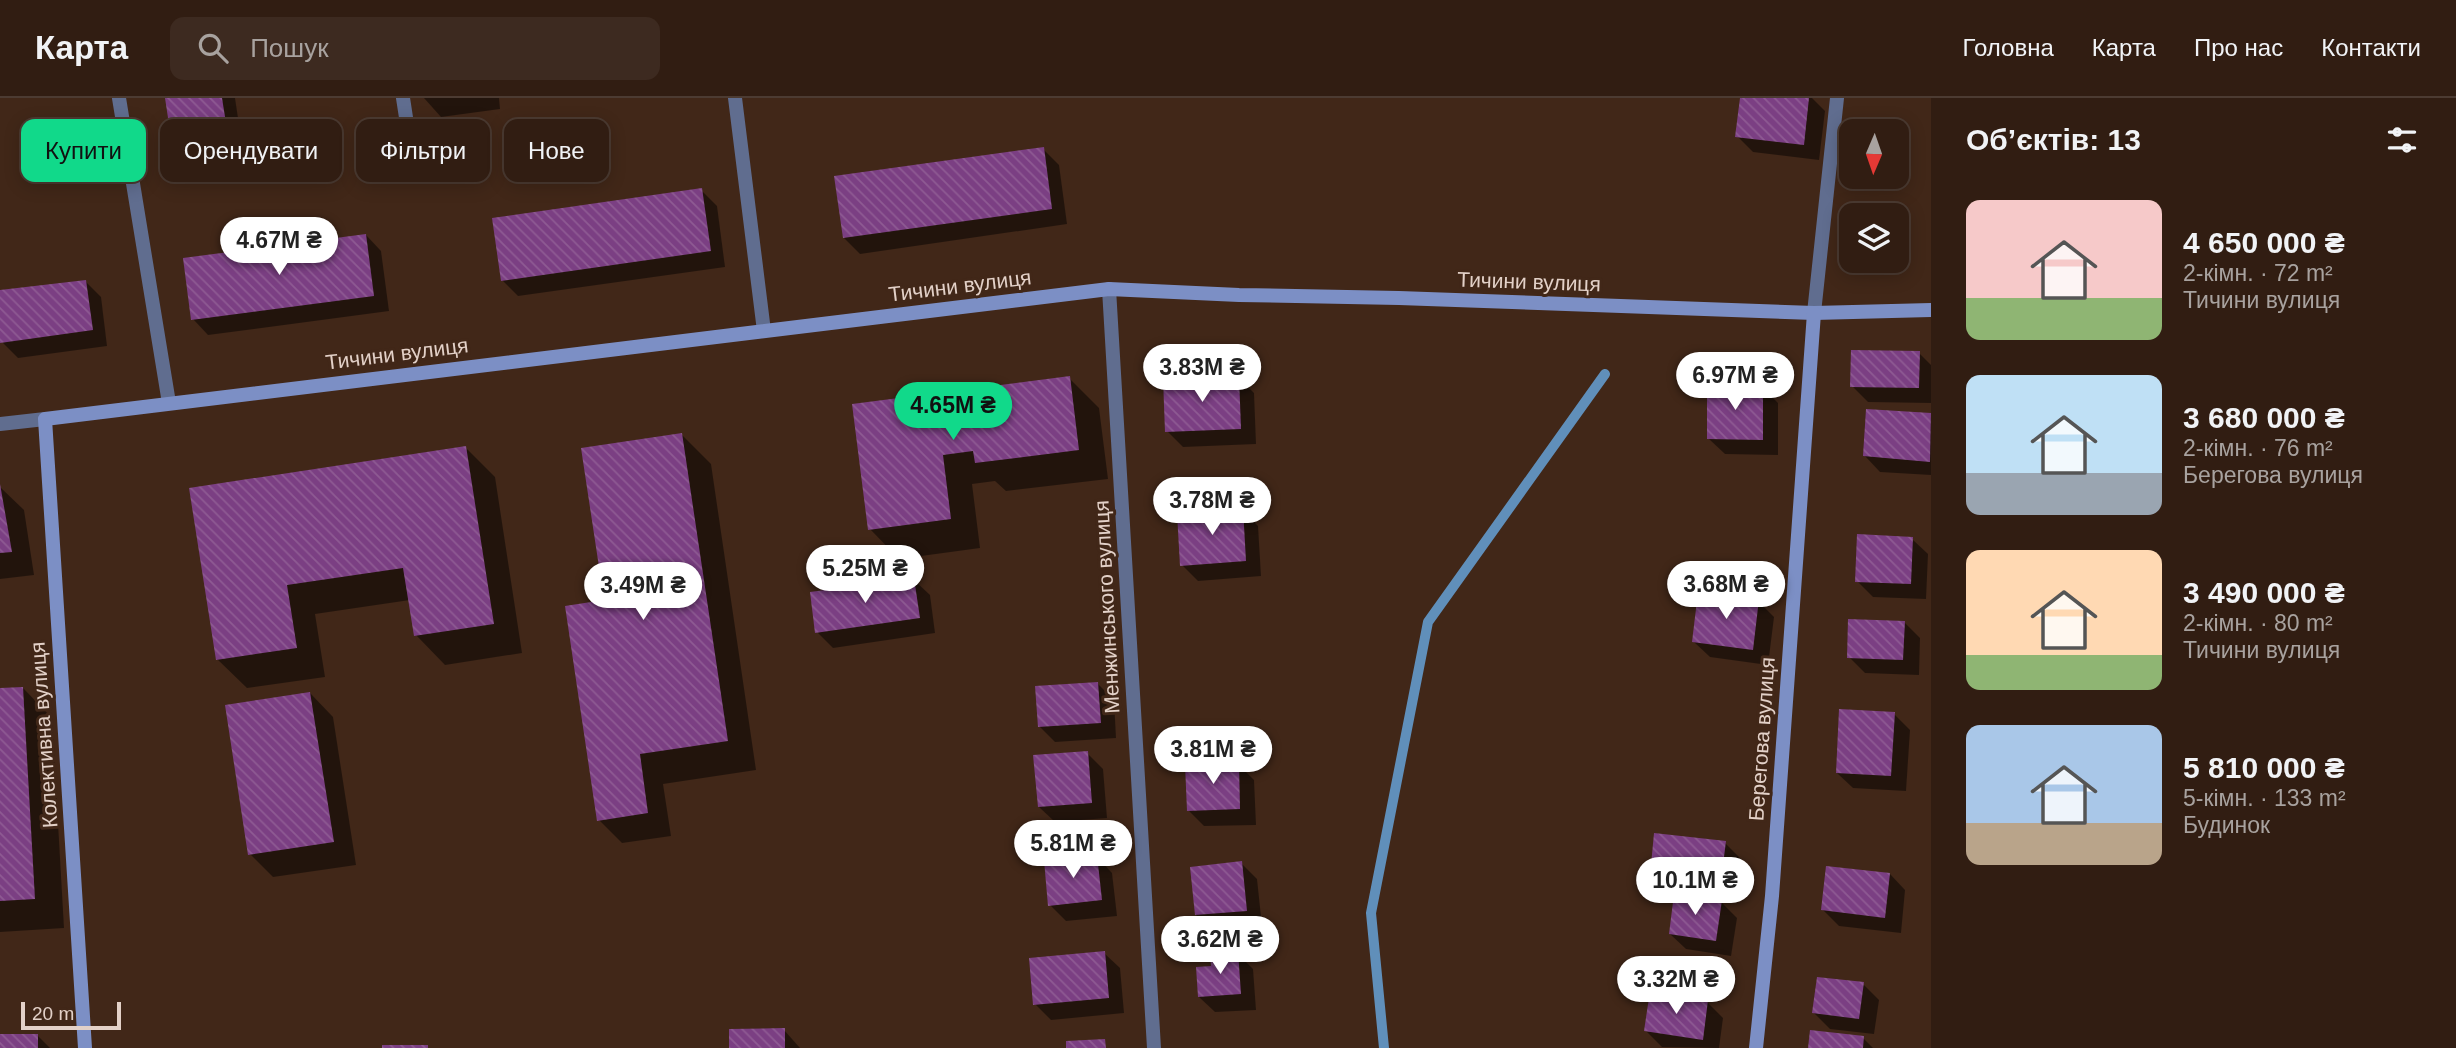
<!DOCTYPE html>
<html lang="uk">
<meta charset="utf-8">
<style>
body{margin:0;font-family:Helvetica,sans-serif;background:#3d2a20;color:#f1f3f6;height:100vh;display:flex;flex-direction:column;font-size:26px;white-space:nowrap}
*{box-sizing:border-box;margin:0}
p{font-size:23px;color:#a8a29f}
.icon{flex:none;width:38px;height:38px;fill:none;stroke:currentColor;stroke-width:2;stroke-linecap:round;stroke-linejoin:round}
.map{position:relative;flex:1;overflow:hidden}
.side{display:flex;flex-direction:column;background:#311d12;width:525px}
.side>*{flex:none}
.hud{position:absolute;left:21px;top:21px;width:665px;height:63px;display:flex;gap:14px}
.needle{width:46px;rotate:182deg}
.buttons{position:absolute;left:1839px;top:21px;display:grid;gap:14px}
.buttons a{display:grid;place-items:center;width:70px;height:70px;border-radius:14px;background:#311d12;box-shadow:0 4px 18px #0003,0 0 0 2px #4c3b32;font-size:35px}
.scale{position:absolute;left:21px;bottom:18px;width:100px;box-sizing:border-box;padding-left:7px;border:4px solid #e3d1c8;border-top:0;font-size:19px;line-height:24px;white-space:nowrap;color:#e3d1c8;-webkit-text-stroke:5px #412718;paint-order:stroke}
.price{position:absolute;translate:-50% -60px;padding:0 16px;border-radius:24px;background:#fff;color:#222;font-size:23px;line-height:46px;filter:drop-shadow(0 2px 4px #0008)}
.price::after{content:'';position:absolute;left:50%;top:42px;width:21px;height:16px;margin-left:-10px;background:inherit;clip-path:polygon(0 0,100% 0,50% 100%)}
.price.active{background:#11d98a;color:#111}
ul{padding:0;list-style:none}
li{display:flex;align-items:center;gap:21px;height:175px;padding:0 35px}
li span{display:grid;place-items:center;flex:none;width:196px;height:140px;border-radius:14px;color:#555}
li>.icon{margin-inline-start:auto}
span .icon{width:84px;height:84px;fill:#fffc;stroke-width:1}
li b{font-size:30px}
h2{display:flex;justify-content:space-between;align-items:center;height:84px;padding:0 35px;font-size:30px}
.pill{padding:0 24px;border-radius:14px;background:#311d12;box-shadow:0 4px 18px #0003,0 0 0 2px #4c3b32;font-size:24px;line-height:63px}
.pill.active{background:#11d98a;color:#111}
header{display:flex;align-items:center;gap:42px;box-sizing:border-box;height:98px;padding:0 35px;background:#311d12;border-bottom:2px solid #4c3b32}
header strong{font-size:33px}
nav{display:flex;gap:38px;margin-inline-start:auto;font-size:24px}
.search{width:490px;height:63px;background:#3d2a20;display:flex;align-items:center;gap:18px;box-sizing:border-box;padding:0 24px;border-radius:14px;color:#a8a29f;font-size:26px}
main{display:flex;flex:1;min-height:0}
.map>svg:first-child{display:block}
.shadow{fill:#0007}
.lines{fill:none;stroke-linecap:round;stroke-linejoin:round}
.stream{stroke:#608fba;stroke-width:10}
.building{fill:url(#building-back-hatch)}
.lane{stroke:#606d8f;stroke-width:14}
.street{stroke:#606d8f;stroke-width:14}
.secondary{stroke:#7c8fc5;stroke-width:14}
.labels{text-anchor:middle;stroke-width:6;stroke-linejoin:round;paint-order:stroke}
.street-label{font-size:21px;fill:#e3d1c8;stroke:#412718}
</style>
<header>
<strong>Карта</strong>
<div class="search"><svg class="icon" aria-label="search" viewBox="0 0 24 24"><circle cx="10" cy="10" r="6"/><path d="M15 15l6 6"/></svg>Пошук</div>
<nav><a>Головна</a><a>Карта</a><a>Про нас</a><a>Контакти</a></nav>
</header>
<main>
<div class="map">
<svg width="1931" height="950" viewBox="0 0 1931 950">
<defs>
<pattern id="building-back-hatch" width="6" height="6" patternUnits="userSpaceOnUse" patternTransform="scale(1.75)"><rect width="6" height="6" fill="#7b3f83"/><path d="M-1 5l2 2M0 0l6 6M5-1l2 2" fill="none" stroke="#8e5a93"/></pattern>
</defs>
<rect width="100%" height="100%" fill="#412718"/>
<g class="shadow">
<polygon points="167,0 235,0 241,40 188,48 172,33"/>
<polygon points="424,0 499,0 500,11 441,19"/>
<polygon points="1742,0 1812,0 1825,13 1819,62 1753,54 1737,38"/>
<polygon points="1043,51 1059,67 1067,126 860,156 844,140"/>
<polygon points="701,92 717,108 725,169 518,198 502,182"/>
<polygon points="366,137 381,153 389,213 208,237 193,221"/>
<polygon points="85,183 101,199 107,248 18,260 2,244 0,194"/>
<polygon points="1919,255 1931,267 1931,305 1868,304 1852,288"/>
<polygon points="1238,279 1254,295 1256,346 1183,349 1167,333"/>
<polygon points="1069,280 1099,310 1108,381 1006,393 995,383 972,386 980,450 899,461 870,431 854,307"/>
<polygon points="1762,289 1778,305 1778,357 1725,356 1709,341"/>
<polygon points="1868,312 1931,317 1931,377 1880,374 1865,358"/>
<polygon points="682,337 711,366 756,672 663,686 671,738 622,745 599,722 606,503"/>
<polygon points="465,349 495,379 522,555 445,567 416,537 410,502 315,516 325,579 247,590 217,561 191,392"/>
<polygon points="0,389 24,412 34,477 0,481"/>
<polygon points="1242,412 1258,428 1261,478 1198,483 1182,467"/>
<polygon points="1912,441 1928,456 1926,501 1873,499 1857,483"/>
<polygon points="914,482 930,497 935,535 833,550 817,534"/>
<polygon points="1758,503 1774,519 1768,567 1710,559 1694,544"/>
<polygon points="1904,524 1920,540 1919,577 1865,575 1849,559"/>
<polygon points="1098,586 1114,602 1116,640 1055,644 1039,628"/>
<polygon points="23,590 52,620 64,830 0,834 0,592"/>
<polygon points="310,595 333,619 356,767 273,779 250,756"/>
<polygon points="1894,616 1910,632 1906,693 1853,690 1837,675"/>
<polygon points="1087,655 1103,671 1107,720 1055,724 1039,709"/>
<polygon points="1238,666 1254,682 1256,727 1204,728 1188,712"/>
<polygon points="1725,745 1741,761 1738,790 1669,782 1653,766"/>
<polygon points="1097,759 1112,775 1117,818 1066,823 1050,807"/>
<polygon points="1241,765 1257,781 1262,828 1212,832 1196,817"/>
<polygon points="1890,776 1905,792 1901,835 1839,828 1823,812"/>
<polygon points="1721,804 1737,820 1731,858 1686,851 1670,836"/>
<polygon points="1104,855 1120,870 1124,915 1051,922 1035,906"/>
<polygon points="1237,855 1253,871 1256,912 1215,914 1199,899 1213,870"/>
<polygon points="1863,886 1879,902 1874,936 1830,931 1814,915"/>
<polygon points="1707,904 1723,920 1719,950 1662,949 1646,933"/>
<polygon points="784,932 800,950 731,950"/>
<polygon points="0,938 38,938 50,950 0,950"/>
<polygon points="1863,940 1873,950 1809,950"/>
</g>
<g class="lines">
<polyline class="stream" points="1384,950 1371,815 1428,524 1605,276"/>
</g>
<g class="building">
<polygon points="165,0 222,0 226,25 170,33"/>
<polygon points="1740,0 1809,0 1804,47 1735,39"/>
<polygon points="1044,49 1052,111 843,140 834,78"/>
<polygon points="702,90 711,153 501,183 492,120"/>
<polygon points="366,136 374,198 191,222 183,160"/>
<polygon points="86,182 93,232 0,245 0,192"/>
<polygon points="1851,252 1920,253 1919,290 1850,289"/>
<polygon points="1070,278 1079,352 975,365 973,353 943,357 951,421 868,432 852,306"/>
<polygon points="1239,278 1241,331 1165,334 1163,280"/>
<polygon points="1707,287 1763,287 1763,342 1707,341"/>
<polygon points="1866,311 1931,315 1930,364 1863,358"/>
<polygon points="682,335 728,643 640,656 648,715 597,723 565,508 604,502 581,350"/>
<polygon points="466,348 494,526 414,538 403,470 287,487 297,550 216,562 189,390"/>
<polygon points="0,386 12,454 0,455"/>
<polygon points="1243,410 1246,463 1180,468 1177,415"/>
<polygon points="1857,436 1913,439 1911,486 1855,484"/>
<polygon points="914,480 920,520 815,535 810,494"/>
<polygon points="1698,494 1759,501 1753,552 1692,544"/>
<polygon points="1848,521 1905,523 1903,562 1847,560"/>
<polygon points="1098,584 1101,625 1038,629 1035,588"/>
<polygon points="23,589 35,801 0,803 0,590"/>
<polygon points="310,594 334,744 248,757 225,607"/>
<polygon points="1839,611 1895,614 1891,678 1836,675"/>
<polygon points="1088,653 1092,705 1038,709 1033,657"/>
<polygon points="1239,664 1240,711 1187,713 1185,666"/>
<polygon points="1654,735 1726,743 1722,775 1651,767"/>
<polygon points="1097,757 1102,802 1048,808 1044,762"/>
<polygon points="1242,763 1247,813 1195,817 1190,769"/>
<polygon points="1826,768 1890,775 1885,820 1821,812"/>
<polygon points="1674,796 1722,802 1716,843 1669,836"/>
<polygon points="1105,853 1109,900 1033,907 1029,860"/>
<polygon points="1238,853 1241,896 1198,899 1196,869 1211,868 1210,855"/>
<polygon points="1817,879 1864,884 1859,921 1812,915"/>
<polygon points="1650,893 1708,902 1703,942 1644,933"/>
<polygon points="785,930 785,950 729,950 729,931"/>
<polygon points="1810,932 1864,938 1863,950 1808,950"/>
<rect x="0" y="936" width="38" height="14"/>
<polygon points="1105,941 1106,950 1066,950 1066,943"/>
<rect x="382" y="947" width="46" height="3"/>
</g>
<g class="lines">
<g class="lane">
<polyline points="119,0 169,305"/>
<polyline points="403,0 407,26"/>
<polyline points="735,0 764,233"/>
</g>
<g class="street">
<polyline points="1109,191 1154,950"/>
<polyline points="1814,215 1837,0"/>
<polyline points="0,326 45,321"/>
</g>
<g class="secondary">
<polyline points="85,950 45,321 1109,191 1239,197 1399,200 1814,215 1931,212"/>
<polyline points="1756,950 1772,798 1814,215"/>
</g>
</g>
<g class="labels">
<g class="street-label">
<text transform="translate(1529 184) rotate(2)" y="7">Тичини вулиця</text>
<text transform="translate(960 188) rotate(-7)" y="7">Тичини вулиця</text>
<text transform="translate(397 256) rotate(-7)" y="7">Тичини вулиця</text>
<text transform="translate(1107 509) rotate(-93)" y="7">Менжинського вулиця</text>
<text transform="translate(44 637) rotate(-94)" y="7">Колективна вулиця</text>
<text transform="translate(1762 641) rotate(-86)" y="7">Берегова вулиця</text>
</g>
</g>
</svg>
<div class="buttons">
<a><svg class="needle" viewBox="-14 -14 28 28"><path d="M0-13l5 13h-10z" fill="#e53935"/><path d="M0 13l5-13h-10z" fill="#a8a29f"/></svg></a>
<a><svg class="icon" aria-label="layers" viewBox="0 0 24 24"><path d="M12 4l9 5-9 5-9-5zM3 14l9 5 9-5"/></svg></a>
</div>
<div class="scale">20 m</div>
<b class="price" style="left:279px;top:179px">4.67M ₴</b>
<b class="price" style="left:1202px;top:306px">3.83M ₴</b>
<b class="price" style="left:1735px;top:314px">6.97M ₴</b>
<b class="price active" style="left:953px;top:344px">4.65M ₴</b>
<b class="price" style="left:1212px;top:439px">3.78M ₴</b>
<b class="price" style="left:865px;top:507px">5.25M ₴</b>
<b class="price" style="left:1726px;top:523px">3.68M ₴</b>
<b class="price" style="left:643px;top:524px">3.49M ₴</b>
<b class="price" style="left:1213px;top:688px">3.81M ₴</b>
<b class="price" style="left:1073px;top:782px">5.81M ₴</b>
<b class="price" style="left:1695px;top:819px">10.1M ₴</b>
<b class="price" style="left:1220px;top:878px">3.62M ₴</b>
<b class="price" style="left:1676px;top:918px">3.32M ₴</b>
<div class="hud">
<a class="pill active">Купити</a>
<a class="pill">Орендувати</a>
<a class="pill">Фільтри</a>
<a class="pill">Нове</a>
</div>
</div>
<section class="side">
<h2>Об’єктів: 13<svg class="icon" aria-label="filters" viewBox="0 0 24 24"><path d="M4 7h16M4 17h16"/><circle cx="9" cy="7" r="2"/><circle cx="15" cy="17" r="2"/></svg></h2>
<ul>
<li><span style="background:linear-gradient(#f6c9c9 70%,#8fb573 0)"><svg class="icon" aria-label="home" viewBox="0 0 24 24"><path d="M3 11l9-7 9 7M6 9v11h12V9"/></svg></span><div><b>4 650 000 ₴</b><p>2-кімн. · 72 m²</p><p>Тичини вулиця</p></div></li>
<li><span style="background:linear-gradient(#bfe0f5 70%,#9aa5b1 0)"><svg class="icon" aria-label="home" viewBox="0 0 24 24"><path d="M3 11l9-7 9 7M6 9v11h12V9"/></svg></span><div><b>3 680 000 ₴</b><p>2-кімн. · 76 m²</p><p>Берегова вулиця</p></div></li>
<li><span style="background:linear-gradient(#ffd9b3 75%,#8fb573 0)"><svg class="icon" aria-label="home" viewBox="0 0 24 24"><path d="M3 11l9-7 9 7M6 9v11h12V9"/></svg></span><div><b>3 490 000 ₴</b><p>2-кімн. · 80 m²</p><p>Тичини вулиця</p></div></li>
<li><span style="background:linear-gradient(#a9c7e8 70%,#b9a48a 0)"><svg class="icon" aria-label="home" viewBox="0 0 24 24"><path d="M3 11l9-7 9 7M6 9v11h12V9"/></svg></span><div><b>5 810 000 ₴</b><p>5-кімн. · 133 m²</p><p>Будинок</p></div></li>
</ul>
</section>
</main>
